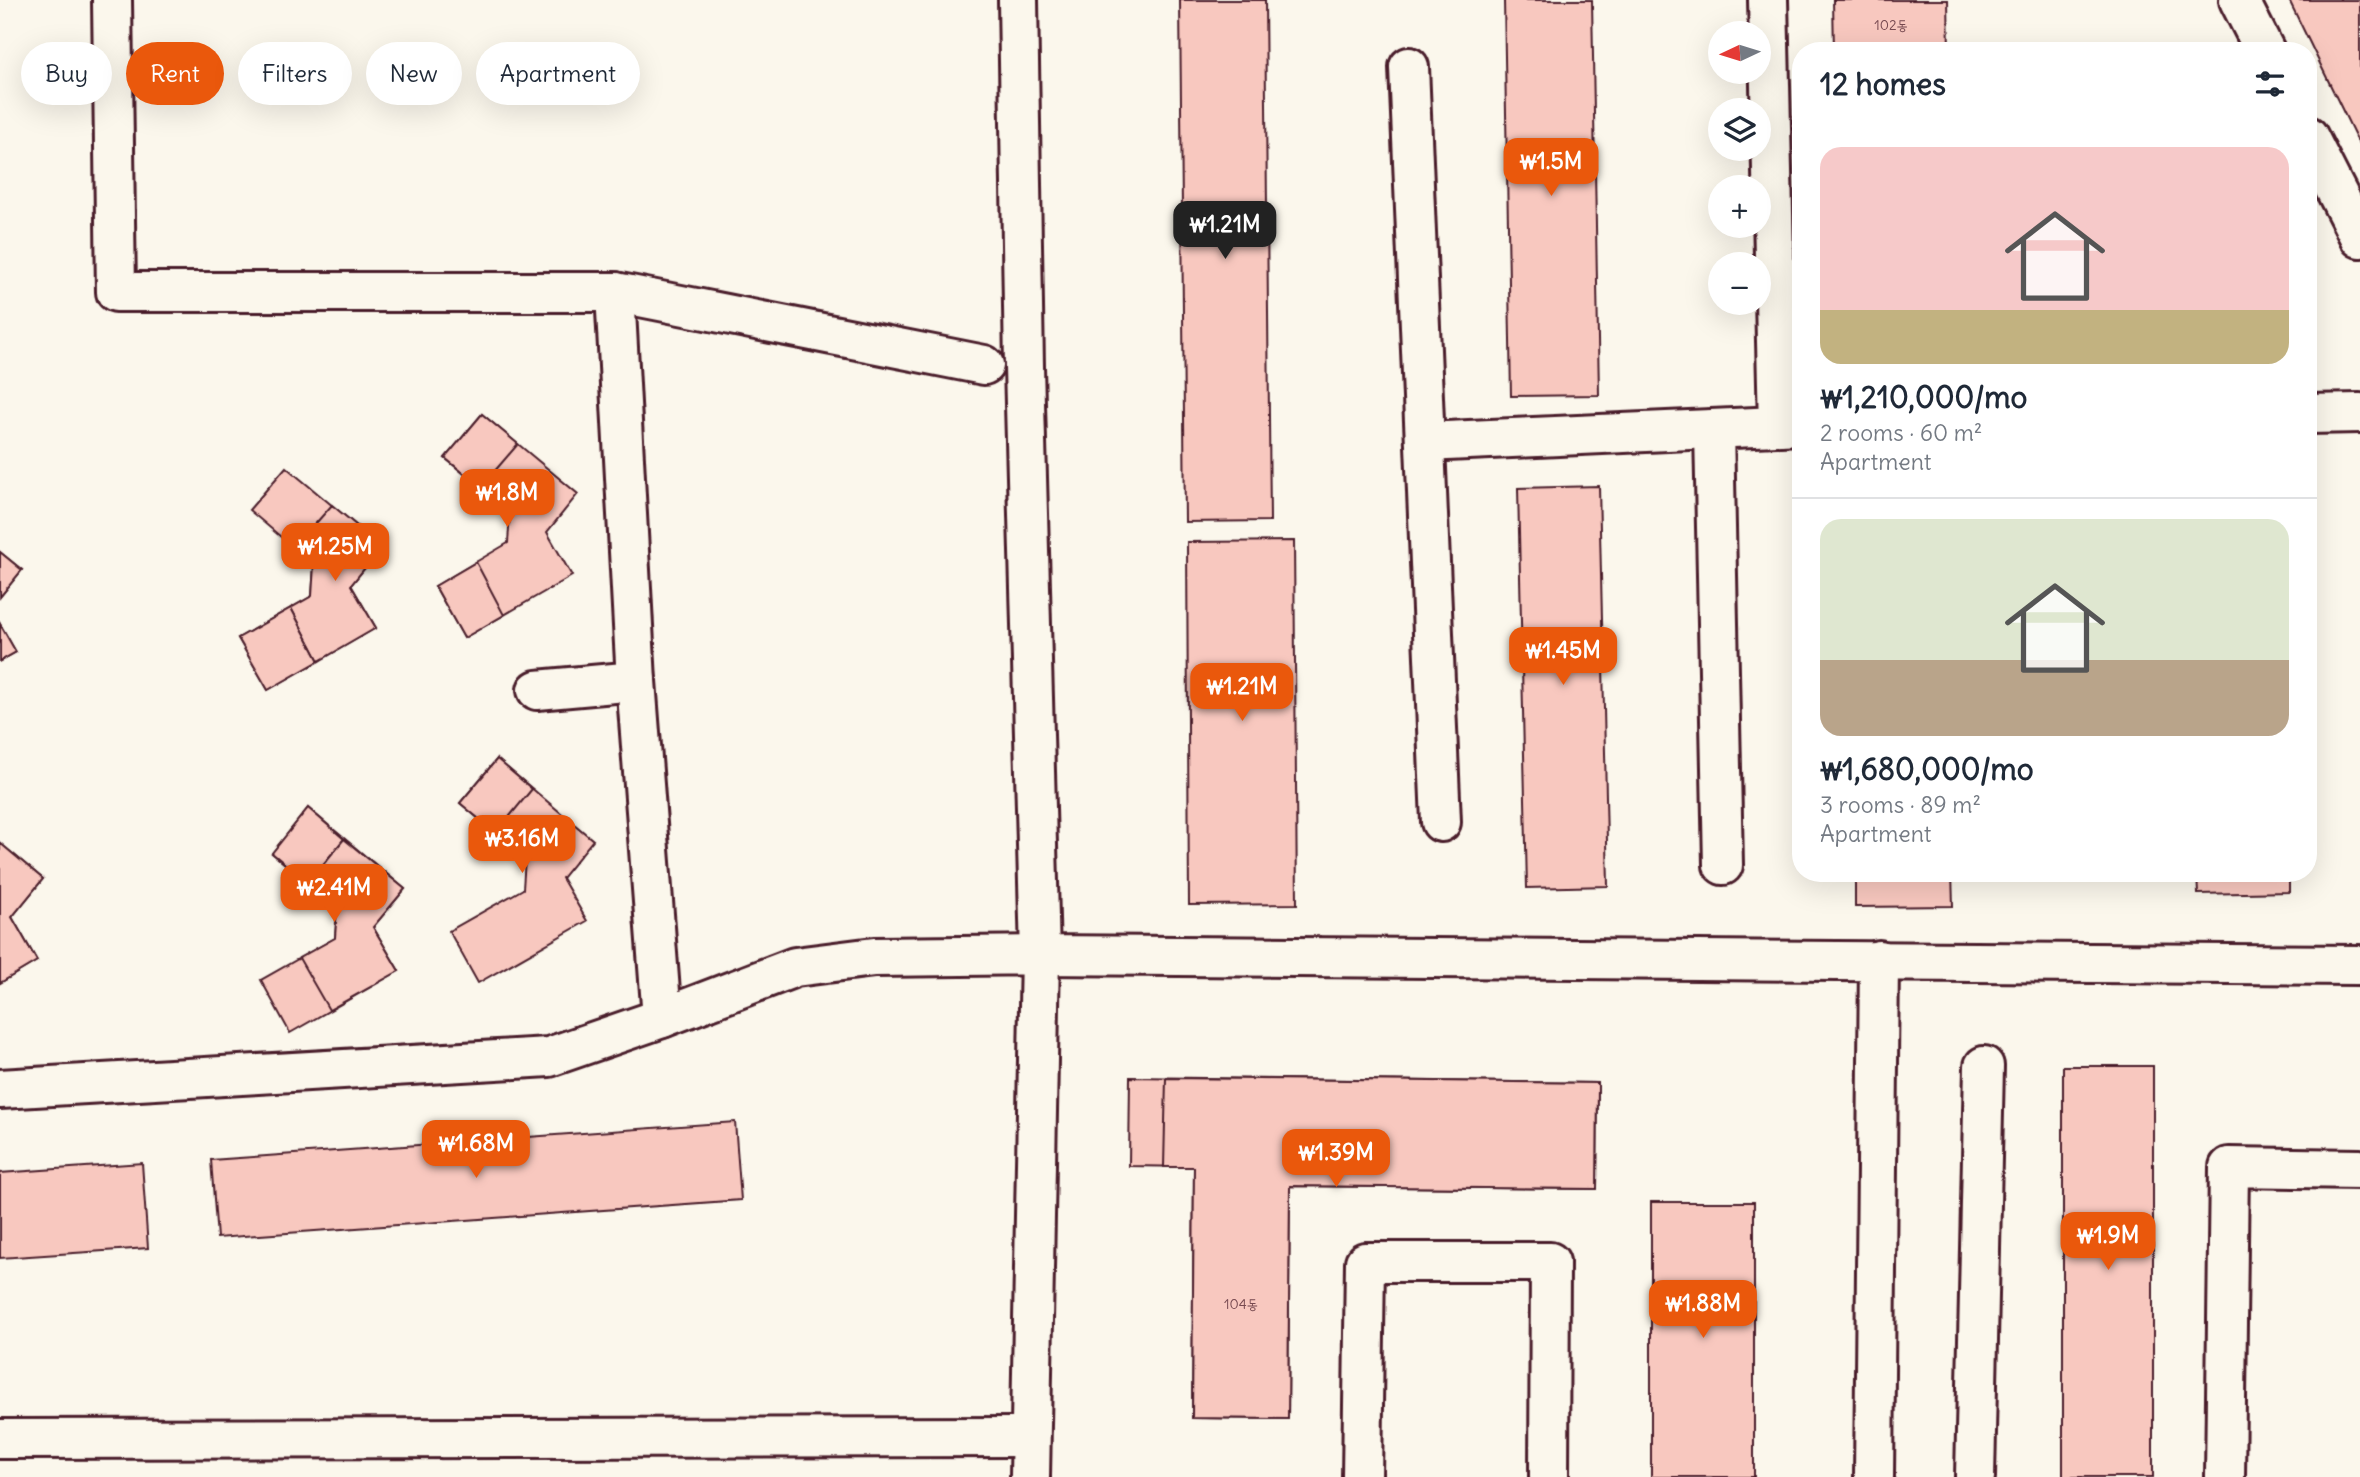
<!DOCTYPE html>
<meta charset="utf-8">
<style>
body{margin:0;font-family:Delius,"Poor Story",sans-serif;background:#f6f6f7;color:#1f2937;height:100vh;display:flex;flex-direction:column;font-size:26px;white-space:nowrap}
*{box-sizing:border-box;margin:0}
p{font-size:23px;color:#747a83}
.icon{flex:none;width:38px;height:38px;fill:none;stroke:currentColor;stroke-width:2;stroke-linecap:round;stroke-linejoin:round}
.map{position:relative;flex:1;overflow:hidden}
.drawer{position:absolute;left:1792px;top:42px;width:525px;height:840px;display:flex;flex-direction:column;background:#fff;border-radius:28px;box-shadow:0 7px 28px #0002}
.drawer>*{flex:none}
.top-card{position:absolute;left:21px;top:42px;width:665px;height:63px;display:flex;gap:14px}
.needle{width:46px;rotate:266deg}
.buttons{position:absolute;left:1708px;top:21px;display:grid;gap:14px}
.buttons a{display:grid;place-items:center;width:63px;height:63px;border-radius:50%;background:#fff;box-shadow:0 7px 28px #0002;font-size:35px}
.price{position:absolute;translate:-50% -60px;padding:0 16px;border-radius:14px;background:#ea580c;color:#fff;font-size:23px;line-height:46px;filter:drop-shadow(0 2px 4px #0008)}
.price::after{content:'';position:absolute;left:50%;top:42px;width:21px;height:16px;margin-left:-10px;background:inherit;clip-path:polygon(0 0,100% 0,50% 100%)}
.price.selected{background:#222;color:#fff}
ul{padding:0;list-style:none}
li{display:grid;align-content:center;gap:14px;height:371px;padding:0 28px}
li+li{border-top:2px solid #e0e1e3}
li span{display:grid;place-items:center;height:217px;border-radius:21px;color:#555}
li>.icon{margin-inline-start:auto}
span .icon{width:126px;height:126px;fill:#fffc;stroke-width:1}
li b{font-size:30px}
h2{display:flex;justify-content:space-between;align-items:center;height:84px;padding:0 28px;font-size:30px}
.pill{padding:0 24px;border-radius:32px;background:#fff;box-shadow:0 7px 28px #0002;font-size:24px;line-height:63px}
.pill.selected{background:#ea580c;color:#fff}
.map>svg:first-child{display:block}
.building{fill:#f8c8bf;stroke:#4a1f2b;stroke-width:2}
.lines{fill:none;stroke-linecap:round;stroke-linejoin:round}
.minor-casing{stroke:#4a1f2b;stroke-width:44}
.minor{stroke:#fbf7ec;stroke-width:38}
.labels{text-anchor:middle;stroke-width:5;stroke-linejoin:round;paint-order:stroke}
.number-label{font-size:14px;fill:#764950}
</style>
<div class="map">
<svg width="2360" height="1477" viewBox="0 0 2360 1477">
<rect width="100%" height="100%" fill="#fbf7ec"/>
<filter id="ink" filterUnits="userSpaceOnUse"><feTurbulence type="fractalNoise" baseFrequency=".0143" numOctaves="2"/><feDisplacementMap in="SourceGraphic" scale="14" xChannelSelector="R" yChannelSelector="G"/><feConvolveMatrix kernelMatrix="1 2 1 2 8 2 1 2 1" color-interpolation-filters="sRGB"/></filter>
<g filter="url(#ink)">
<g class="building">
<polygon points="1180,0 1265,0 1270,521 1185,522"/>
<polygon points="1504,0 1592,0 1599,395 1511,396"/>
<polygon points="1833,0 1948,0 1949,51 1834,51"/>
<polygon points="2289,0 2360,0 2360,146"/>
<polygon points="482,414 578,494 547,532 572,576 464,638 435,586 508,543 510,512 445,458"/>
<polygon points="482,414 518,444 481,487 445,458"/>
<polygon points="286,467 382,547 351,585 376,628 268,690 238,638 312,596 314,565 249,510"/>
<polygon points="1599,486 1608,886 1527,888 1518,488"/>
<polygon points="332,505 382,547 351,585 376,628 319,661 291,608 312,596 314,565 294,548"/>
<polygon points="1294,541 1297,904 1189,905 1187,542"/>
<polygon points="0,552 22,570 0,597"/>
<polygon points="0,552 22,570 0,597"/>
<polygon points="476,562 504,615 464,638 435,586"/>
<polygon points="291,608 319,661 268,690 238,638"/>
<polygon points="0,624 16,652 0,661"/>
<polygon points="0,624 16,652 0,661"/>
<polygon points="497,759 593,840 562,878 587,921 478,983 449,931 523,889 525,858 460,803"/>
<polygon points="497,759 532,789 496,833 460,803"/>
<polygon points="308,808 405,889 373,927 399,971 290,1033 261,980 335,938 337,907 272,853"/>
<polygon points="308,808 344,839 308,883 272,853"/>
<polygon points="344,839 405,889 373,927 399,971 329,1010 299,958 335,938 337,907 308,883"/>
<polygon points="0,843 43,879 12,917 37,961 0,983"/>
<polygon points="0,843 43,879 12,917 37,961 0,983"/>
<polygon points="1855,873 1952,873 1953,906 1855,907"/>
<polygon points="2197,873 2289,873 2289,892 2198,894"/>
<rect x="2063" y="1066" width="90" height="411"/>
<polygon points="1130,1077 1598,1083 1597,1189 1290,1186 1288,1419 1192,1418 1194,1167 1129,1166"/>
<polygon points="1166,1078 1598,1083 1597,1189 1290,1186 1288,1419 1192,1418 1194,1167 1164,1167"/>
<polygon points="735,1122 741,1200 217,1238 211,1160"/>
<polygon points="142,1163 148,1248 0,1258 0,1173"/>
<rect x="1651" y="1202" width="103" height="275"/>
</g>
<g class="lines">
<g class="minor-casing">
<g id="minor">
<polyline points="112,0 116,292 615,292 984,365"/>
<polyline points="1018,0 1024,367 1040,955 2360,965"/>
<polyline points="1768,0 1778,426"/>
<polyline points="2239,0 2265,51"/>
<polyline points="1409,67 1441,822"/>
<polyline points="2308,136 2360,238"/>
<polyline points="615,292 636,681 662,1018"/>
<polyline points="2308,414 2360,413"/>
<polyline points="1714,430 1723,865"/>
<polyline points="1425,442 1801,425"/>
<polyline points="537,690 636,681"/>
<polyline points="0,1089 549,1057 662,1018 795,967 874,957 1040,955 1030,1477"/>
<polyline points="0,1439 1030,1437"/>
<polyline points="1362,1477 1365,1262 1550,1262 1549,1477"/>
<polyline points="1874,1477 1879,960"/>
<polyline points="1975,1477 1984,1066"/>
<polyline points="2225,1477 2229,1167 2360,1169"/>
</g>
</g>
<use href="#minor" class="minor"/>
</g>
</g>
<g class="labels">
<g class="number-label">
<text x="1891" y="30">102동</text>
<text x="1241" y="1309">104동</text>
</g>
</g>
</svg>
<div class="buttons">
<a><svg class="needle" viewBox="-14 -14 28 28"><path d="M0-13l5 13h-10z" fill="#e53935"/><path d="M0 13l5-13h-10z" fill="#747a83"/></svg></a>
<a><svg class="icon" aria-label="layers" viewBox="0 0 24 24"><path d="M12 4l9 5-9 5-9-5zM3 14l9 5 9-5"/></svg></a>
<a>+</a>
<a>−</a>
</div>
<b class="price" style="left:1551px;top:198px">₩1.5M</b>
<b class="price selected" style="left:1225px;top:261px">₩1.21M</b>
<b class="price" style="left:507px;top:529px">₩1.8M</b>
<b class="price" style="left:335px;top:583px">₩1.25M</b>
<b class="price" style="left:1563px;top:687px">₩1.45M</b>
<b class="price" style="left:1242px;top:723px">₩1.21M</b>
<b class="price" style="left:522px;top:875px">₩3.16M</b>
<b class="price" style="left:334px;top:924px">₩2.41M</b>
<b class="price" style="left:476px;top:1180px">₩1.68M</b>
<b class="price" style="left:1336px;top:1189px">₩1.39M</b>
<b class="price" style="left:2108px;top:1272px">₩1.9M</b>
<b class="price" style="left:1703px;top:1340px">₩1.88M</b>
<div class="top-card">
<a class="pill">Buy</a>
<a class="pill selected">Rent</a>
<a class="pill">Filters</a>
<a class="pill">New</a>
<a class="pill">Apartment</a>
</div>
<section class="drawer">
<h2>12 homes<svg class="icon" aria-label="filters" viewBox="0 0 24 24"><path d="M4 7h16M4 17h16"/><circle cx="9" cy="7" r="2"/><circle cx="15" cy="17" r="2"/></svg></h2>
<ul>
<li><span style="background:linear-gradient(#f6c9c9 75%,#c2b280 0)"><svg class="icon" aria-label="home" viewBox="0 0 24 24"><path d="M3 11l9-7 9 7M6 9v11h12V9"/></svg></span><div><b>₩1,210,000/mo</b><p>2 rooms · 60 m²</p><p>Apartment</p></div></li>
<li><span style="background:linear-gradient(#dfe7d0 65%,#b9a48a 0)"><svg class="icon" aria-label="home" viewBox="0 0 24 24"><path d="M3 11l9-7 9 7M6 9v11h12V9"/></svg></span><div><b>₩1,680,000/mo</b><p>3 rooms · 89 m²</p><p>Apartment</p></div></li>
</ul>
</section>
</div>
